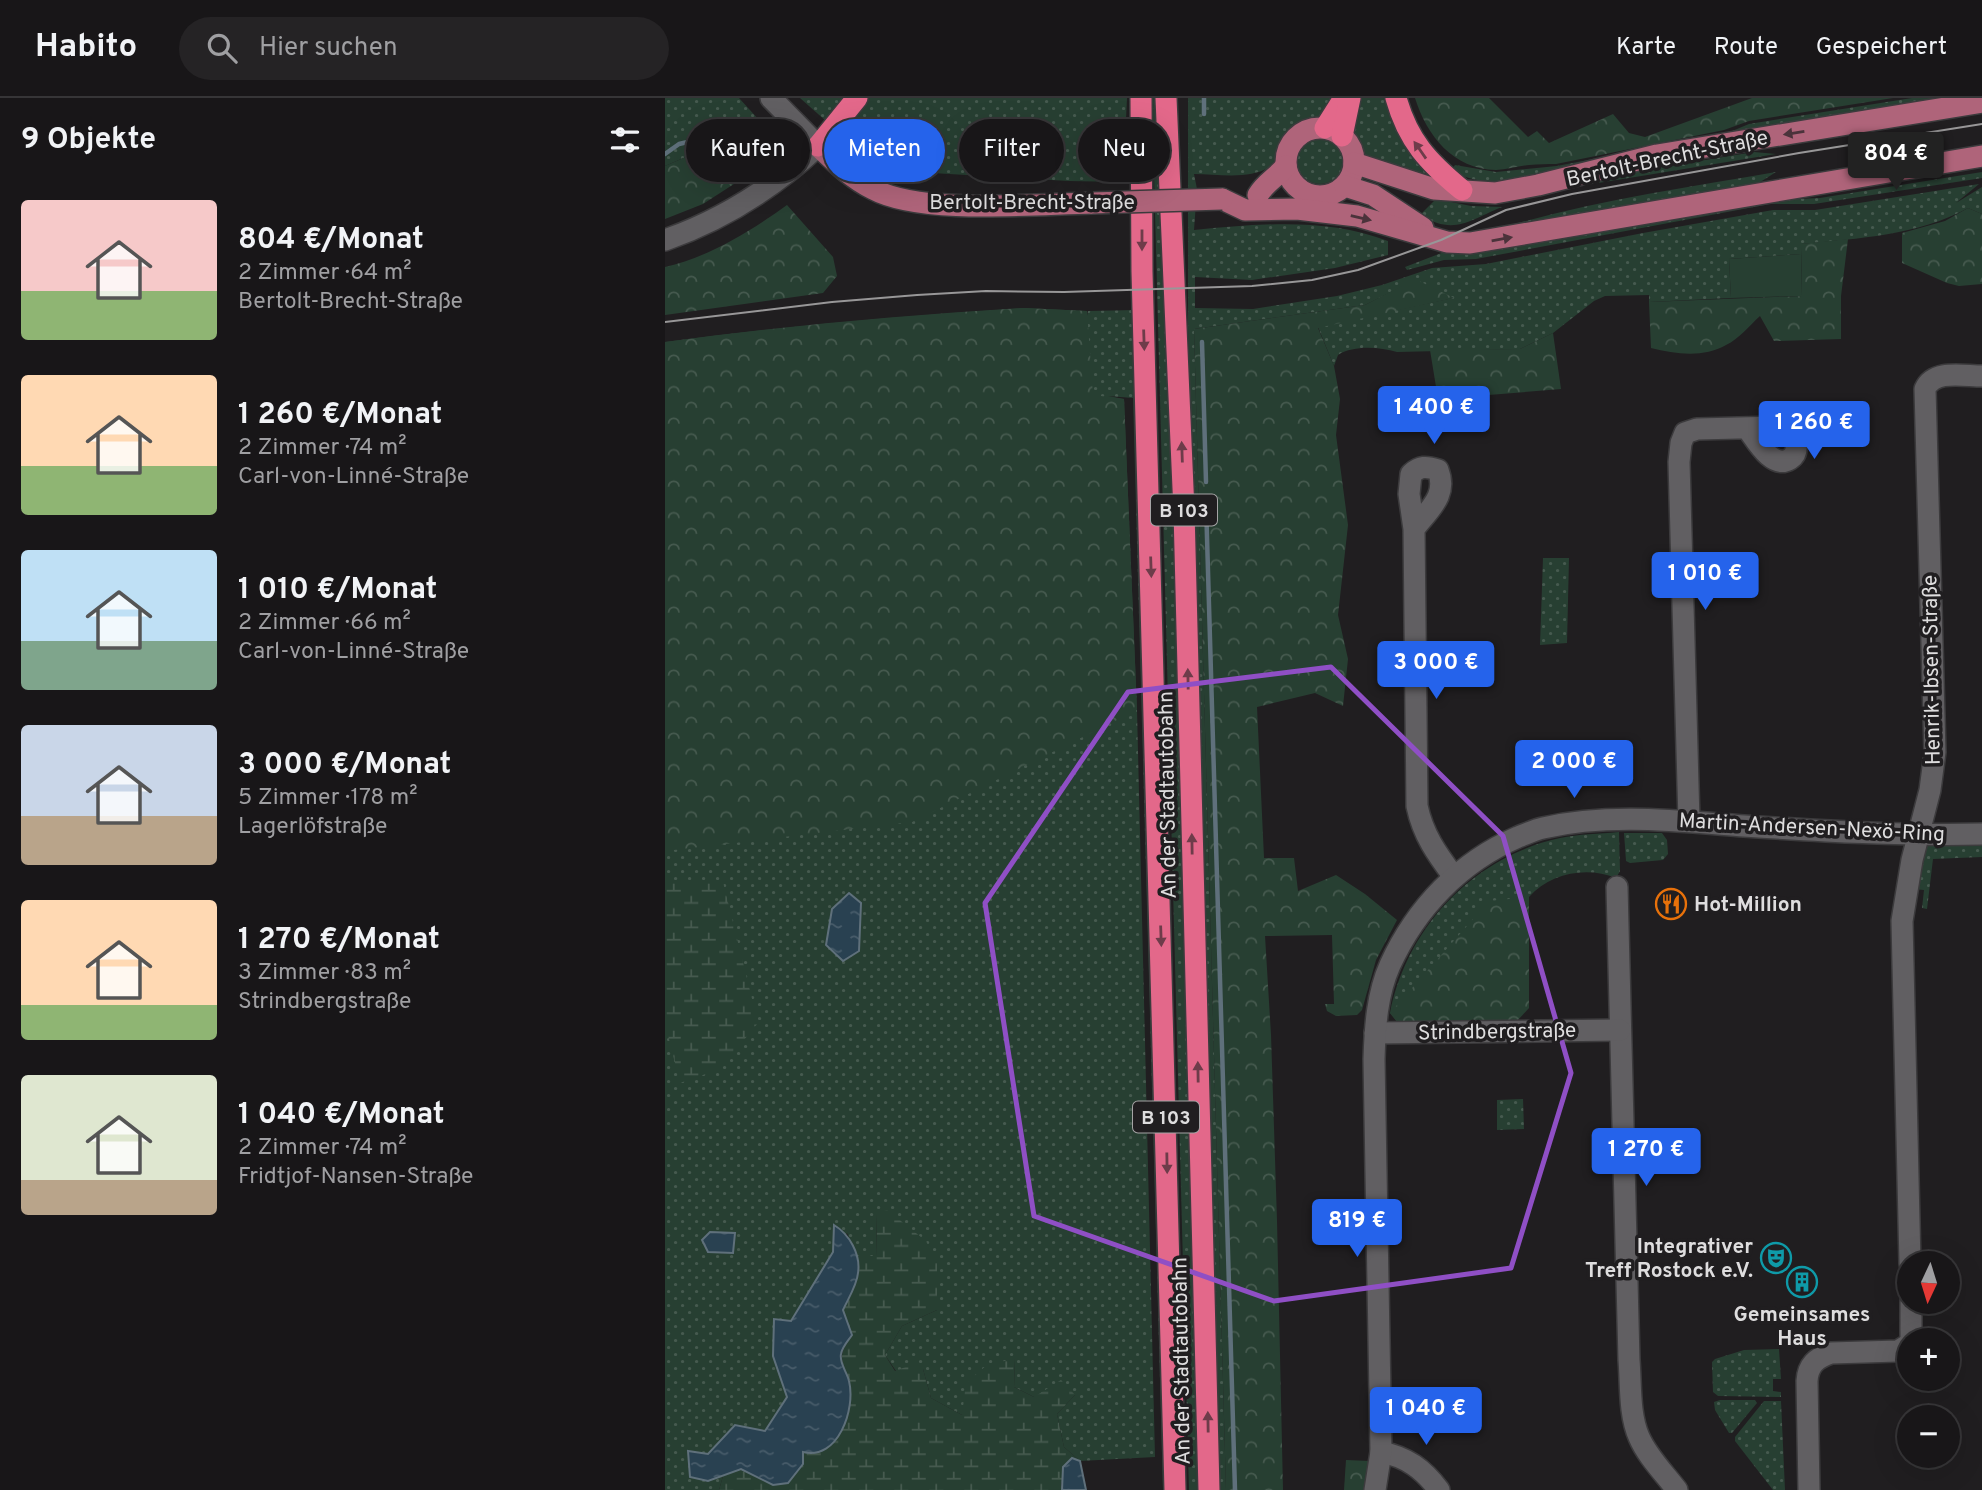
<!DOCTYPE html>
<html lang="de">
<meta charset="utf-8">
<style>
body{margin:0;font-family:Overpass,sans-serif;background:#252325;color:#f1f3f6;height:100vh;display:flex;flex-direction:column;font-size:26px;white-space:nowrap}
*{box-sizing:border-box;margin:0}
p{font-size:23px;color:#9f9fa2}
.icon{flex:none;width:38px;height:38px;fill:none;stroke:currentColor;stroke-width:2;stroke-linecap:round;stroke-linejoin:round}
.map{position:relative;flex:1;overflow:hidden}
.details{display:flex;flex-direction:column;background:#181618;width:665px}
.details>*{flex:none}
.guide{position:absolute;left:21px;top:21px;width:665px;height:63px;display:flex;gap:14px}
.needle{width:46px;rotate:184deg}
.fabs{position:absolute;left:1232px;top:1153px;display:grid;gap:14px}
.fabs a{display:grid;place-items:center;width:63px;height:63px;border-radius:50%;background:#181618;box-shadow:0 7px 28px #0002,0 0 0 2px #363537;font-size:35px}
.price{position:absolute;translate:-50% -60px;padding:0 16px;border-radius:7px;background:#2563eb;color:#fff;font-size:23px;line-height:46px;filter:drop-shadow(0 2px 4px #0008)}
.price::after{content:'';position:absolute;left:50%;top:42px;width:21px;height:16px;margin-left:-10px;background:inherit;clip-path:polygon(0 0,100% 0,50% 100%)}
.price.on{background:#222;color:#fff}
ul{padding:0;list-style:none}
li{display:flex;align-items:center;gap:21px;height:175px;padding:0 21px}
li span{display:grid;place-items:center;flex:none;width:196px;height:140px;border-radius:7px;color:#555}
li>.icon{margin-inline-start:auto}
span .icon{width:84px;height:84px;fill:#fffc;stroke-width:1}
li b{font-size:30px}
h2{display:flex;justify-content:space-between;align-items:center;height:84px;padding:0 21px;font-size:30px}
.tag{padding:0 24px;border-radius:32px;background:#181618;box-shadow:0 7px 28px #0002,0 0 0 2px #363537;font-size:24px;line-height:63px}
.tag.on{background:#2563eb;color:#fff}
header{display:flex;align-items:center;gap:42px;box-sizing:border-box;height:98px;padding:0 35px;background:#181618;border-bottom:2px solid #363537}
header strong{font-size:33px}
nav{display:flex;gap:38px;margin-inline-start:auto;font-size:24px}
.search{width:490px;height:63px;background:#252325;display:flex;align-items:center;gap:18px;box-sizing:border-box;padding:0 24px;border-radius:38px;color:#9f9fa2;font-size:26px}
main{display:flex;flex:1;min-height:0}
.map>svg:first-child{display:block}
.grass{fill:url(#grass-dots)}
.forest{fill:url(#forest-crowns)}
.wetland{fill:url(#wetland-marsh)}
.pitch{fill:#273f32}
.water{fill:url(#water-ripples);stroke:#5f707b;stroke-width:2}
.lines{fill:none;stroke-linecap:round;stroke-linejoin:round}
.stream{stroke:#5f707b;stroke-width:4.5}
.minor-casing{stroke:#3c3b3d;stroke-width:24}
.major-casing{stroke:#3c3b3d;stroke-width:24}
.highway-casing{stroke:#3c3b3d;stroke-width:24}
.minor{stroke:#615f62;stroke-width:21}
.major{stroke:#af647a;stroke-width:21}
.highway{stroke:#e3688a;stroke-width:21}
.tram{stroke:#989798;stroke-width:2}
.major-bridge-casing{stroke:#3c3b3d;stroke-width:24;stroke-linecap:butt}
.major-bridge{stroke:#af647a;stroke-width:21}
.oneway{fill:#4b333b}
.oneway2{fill:#6e3c4a}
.marked{fill:none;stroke:#8f4fc5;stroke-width:5;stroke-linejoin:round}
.labels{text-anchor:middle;stroke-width:7;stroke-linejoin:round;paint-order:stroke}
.shield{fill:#201e20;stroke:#a5a4a5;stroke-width:2}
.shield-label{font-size:19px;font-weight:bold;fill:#deddde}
.street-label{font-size:21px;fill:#deddde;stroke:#201e20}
.poi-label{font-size:21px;font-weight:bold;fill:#deddde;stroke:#201e20;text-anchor:start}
</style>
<header>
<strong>Habito</strong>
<div class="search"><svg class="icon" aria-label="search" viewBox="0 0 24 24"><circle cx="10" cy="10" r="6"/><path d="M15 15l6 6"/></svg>Hier suchen</div>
<nav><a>Karte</a><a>Route</a><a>Gespeichert</a></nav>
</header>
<main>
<section class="details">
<h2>9 Objekte<svg class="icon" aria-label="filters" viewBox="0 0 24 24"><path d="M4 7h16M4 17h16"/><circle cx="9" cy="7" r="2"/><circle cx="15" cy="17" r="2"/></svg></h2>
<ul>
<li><span style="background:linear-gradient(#f6c9c9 65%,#8fb573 0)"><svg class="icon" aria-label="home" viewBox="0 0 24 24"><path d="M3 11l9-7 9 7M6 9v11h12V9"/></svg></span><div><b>804 €/Monat</b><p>2 Zimmer · 64 m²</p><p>Bertolt-Brecht-Straße</p></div></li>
<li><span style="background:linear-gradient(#ffd9b3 65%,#8fb573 0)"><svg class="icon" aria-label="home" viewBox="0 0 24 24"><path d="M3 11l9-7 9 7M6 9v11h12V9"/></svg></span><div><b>1 260 €/Monat</b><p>2 Zimmer · 74 m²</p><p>Carl-von-Linné-Straße</p></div></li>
<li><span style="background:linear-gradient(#bfe0f5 65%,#7fa58c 0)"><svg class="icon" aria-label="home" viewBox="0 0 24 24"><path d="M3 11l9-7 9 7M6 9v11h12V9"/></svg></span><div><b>1 010 €/Monat</b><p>2 Zimmer · 66 m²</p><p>Carl-von-Linné-Straße</p></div></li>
<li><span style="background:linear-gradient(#c9d6e8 65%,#b9a48a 0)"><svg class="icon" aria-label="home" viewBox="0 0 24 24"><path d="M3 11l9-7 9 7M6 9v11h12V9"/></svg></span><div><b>3 000 €/Monat</b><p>5 Zimmer · 178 m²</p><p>Lagerlöfstraße</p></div></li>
<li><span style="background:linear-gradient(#ffd9b3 75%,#8fb573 0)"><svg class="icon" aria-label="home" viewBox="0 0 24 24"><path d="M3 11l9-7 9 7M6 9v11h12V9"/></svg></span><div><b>1 270 €/Monat</b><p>3 Zimmer · 83 m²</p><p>Strindbergstraße</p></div></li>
<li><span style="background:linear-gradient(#dfe7d0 75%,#b9a48a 0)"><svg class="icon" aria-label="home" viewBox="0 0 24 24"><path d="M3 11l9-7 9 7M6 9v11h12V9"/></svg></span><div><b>1 040 €/Monat</b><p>2 Zimmer · 74 m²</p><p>Fridtjof-Nansen-Straße</p></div></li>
</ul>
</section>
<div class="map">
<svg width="1317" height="1392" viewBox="0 0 1317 1392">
<defs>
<pattern id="grass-dots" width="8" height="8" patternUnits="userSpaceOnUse" patternTransform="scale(1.75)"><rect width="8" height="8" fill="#273f32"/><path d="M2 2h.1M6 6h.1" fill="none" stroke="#465a4f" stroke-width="1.8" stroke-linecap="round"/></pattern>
<pattern id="forest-crowns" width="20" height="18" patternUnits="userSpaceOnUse" patternTransform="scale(1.75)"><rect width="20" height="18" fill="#273f32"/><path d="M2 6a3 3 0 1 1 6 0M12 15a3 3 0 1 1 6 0" fill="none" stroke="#465a4f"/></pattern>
<pattern id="wetland-marsh" width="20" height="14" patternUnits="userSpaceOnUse" patternTransform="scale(1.75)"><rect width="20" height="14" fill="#273f32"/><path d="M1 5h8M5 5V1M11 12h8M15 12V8" fill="none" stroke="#465a4f"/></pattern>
<pattern id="water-ripples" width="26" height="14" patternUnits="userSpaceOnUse" patternTransform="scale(1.75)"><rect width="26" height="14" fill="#294151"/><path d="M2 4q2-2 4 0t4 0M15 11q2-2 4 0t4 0" fill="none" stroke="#485c6a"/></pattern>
</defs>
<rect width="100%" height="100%" fill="#201e20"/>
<g class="grass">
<polygon points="0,0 74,0 103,32 105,43 98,55 87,38 23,58 0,68"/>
<polygon points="135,0 462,0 458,84 404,83 250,74 222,68 197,55"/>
<polygon points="487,0 493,0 502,174 533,1392 524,1392"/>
<path d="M 523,0 L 670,0 L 655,19 C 641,18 626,27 619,40 C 615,50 615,62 605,69 C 583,82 554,76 529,76 L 532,91 L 529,132 C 594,126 660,119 723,143 L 723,157 L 670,170 L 587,182 L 530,179 L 530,210 L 588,211 L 672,198 L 717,187 L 767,170 L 821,166 L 978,135 L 1108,112 L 1150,112 L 1314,86 L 1291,105 L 1317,89 L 1317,116 L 1303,110 C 1252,138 1194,140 1137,146 L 1136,156 L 1064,161 L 1066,200 L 984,204 L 984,197 L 940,198 L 929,203 L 888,235 L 855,251 L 732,254 C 714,249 689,247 673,257 L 669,268 L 653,229 L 788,200 L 750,182 L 700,207 L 529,231 L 561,1392 L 553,1392 L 523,230 Z"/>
<path d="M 695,0 L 727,0 L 772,82 L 706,66 C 686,37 687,33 695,0 Z"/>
<polygon points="1247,0 1299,0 1060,36 1084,26"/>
<circle cx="655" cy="63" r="23"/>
<polygon points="1089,54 1111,56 921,87 921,85 985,71"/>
<path d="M 933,60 C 900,71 857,84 823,83 C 810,83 798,78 785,74 L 790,67 L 831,74 L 892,68 Z"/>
<path d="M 1111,74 L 1089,88 L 839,129 C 928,103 1019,90 1111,74 Z"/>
<polygon points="1317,74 1317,80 1149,106 1105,106 811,161 779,162 742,172 740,169 779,154 821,154 1106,102 1155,100"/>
<path d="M 771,101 L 806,108 L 837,109 C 804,122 790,138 755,117 Z"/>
<path d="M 359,210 L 422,213 L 423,218 L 423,213 L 470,212 L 502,1392 L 498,1392 L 468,300 L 443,298 L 459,301 L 472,612 L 490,1359 L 415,1363 L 399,1349 L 392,1316 L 410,1297 L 369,1299 L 349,1289 L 350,1261 L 297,1317 L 266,1300 L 258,1271 L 231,1273 L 220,1257 L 237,1228 L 272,1212 L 211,1116 L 212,1159 L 191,1158 L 182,1135 L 126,1223 L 109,1221 L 108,1258 L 122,1299 L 100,1333 L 70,1327 L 43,1383 L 58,1378 L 54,1392 L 0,1392 L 0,244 C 119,228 239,218 359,210 Z"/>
<polygon points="878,460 904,460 902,545 875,547"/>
<path d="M 954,734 L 955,773 L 951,780 C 922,768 885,775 864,799 L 864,910 L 733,925 L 725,915 C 742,829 808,759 895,740 C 914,736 934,736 954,734 Z"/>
<polygon points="959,735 997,735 1002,742 1003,756 998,762 965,765 961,763"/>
<polygon points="1268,743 1317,743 1317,759 1268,761 1262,811 1257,810 1259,792 1248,791 1258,752"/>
<polygon points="858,1001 859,1031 832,1032 832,1002"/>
<polygon points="1114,1251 1116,1281 1108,1281 1108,1293 1116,1294 1116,1299 1053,1298 1048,1294 1047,1264 1050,1261 1079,1252"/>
<polygon points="1055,1302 1090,1302 1092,1305 1067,1335 1064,1335 1050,1312 1049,1304"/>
<polygon points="1099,1303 1116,1303 1120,1392 1108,1392 1070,1343 1070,1339"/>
</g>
<g class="forest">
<path d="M 750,0 L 824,0 L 863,39 L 872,33 L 884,45 L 948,16 L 964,35 L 980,39 L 1087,0 L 1228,0 L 1084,23 L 1059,32 L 891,66 C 882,66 873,66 864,67 C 853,68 842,72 831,72 C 788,71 762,38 750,0 Z"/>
<polygon points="87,38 98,55 86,75 38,106 0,121 0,68 23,58"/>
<path d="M 122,107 L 168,159 L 172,178 L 158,195 L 0,217 L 0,169 C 44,159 86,133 122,107 Z"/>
<polygon points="1303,110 1317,116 1317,186 1294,188 1282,185 1237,165 1237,135 1280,123"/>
<path d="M 1183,141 L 1176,198 L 1176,241 L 1109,243 L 1095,218 C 1084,228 1074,241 1061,247 C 1038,260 1011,256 986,250 L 984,204 L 1137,198 L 1136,146 Z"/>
<polygon points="750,181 789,200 653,230 669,268 675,301 671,337 683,427 673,517 683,561 678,608 650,595 592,609 599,760 629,760 633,793 671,777 700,796 732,822 711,862 697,912 692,917 671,918 662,913 660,906 669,906 667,837 600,838 606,937 612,1123 618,1392 561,1392 529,231 700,207"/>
<path d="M 359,210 L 422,213 L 428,297 L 459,301 L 472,612 L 247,724 L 0,753 L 0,244 C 119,228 239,217 359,210 Z"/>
<polygon points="888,235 896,291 811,298 774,307 765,252 855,251"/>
<polygon points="864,799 864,910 852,923 733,925 725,915 824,803"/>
<polygon points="681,1362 705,1363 700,1392 679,1392"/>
</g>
<g class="wetland">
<polygon points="0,782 58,784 93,925 55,971 15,985 3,937 0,936"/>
<path d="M 222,1112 L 261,1143 L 272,1165 L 272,1212 L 237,1228 L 220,1257 L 230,1273 L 251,1265 L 258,1271 L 266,1300 L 297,1317 L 301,1285 L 323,1266 L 350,1261 L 349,1289 L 369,1299 L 396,1282 L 410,1297 L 392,1316 L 399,1349 L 415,1363 L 407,1361 L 396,1386 L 397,1392 L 54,1392 L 58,1378 L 76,1371 L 108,1387 L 137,1353 L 185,1284 C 176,1262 172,1258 187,1237 L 178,1212 L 194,1174 L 191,1158 L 212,1158 L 211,1116 Z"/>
</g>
<polygon class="pitch" points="1136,156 1137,198 1066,200 1064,161"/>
<g class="water">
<polygon points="184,795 196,805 194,853 178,863 161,847 167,811"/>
<path d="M 169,1127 C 184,1136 196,1156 193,1175 C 192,1187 183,1201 178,1212 L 187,1237 C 183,1243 177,1249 176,1256 C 174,1265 182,1274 184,1283 C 191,1311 173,1363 138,1354 L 138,1366 L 123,1385 L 108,1387 L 76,1371 L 43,1383 L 25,1379 L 23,1353 L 43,1356 L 70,1327 L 100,1333 L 122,1299 L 108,1258 L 109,1221 L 126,1223 L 168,1154 Z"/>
<polygon points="45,1134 70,1135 68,1155 43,1154 37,1142"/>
<polygon points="407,1360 415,1363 421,1392 397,1392 398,1369"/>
</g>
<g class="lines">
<g class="stream">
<polyline points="539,0 539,16"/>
<polyline points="0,56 14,46 70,33"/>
<polyline points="537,244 541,384"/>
<polyline points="541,405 570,1392"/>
</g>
<g class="minor-casing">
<g id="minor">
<path d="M 0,142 C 57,122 109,89 153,48 L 106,0"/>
<path d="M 749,431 C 764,411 783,398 773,372 C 761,368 755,368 746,376 L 744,396 L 749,431 L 752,708 C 758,737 772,756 789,779"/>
<path d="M 1024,723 L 1014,364 L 1016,345 L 1020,335 L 1032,331 L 1114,329 L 1130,339 C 1132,347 1133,356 1125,361 C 1107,372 1091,342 1082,330"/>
<path d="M 952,789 L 964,1262 C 966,1286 964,1317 974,1339 C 982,1358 999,1375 1012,1392"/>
<polyline points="710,935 955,932"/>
<path d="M 1245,1166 L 1237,823 L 1247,762 L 1265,692 L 1270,654 L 1260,291 C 1269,271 1298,278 1317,278"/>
<polyline points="1246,1204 1246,1242"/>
<path d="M 716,1354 C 742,1359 758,1371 774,1392"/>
<path d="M 710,1392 L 716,1354 L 709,961 C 710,929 712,896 725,867 C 751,810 795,764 853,739 C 861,736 869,732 878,730 C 944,715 1012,723 1079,728 C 1157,733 1238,738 1317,736"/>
<path d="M 1144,1392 L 1142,1283 C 1143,1267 1151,1260 1166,1255 L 1233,1253 L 1244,1246"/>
</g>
</g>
<g class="major-casing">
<g id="major">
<circle cx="655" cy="64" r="34"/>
<path d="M 153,48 C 170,64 187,81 208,91 C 256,117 370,106 427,105"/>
<polyline points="689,65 769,91 830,95 873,87 992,57 1317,4"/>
<polyline points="680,88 708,97 758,130"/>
<path d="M 593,97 C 600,85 612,79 621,68"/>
<polyline points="557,101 580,112 632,111 692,118 782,144 805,145 1317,58"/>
</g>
</g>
<g class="highway-casing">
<g id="highway">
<polyline points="476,0 477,174 510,1392"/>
<polyline points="501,0 519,413 544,1392"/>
<path d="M 731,0 C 743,43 763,64 797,92"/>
<polyline points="660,30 679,0"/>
<polyline points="677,38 685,0"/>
<polyline points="153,48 192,0"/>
</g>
</g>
<use href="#minor" class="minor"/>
<use href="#major" class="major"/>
<use href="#highway" class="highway"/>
<polyline class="tram" points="0,224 167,204 252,197 321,193 399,194 587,188 647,182 693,172 776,142 841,112 907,96 1134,55 1317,26"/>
<g class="major-bridge-casing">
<polyline id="major-bridge" points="427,105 557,101"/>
</g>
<use href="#major-bridge" class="major-bridge"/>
</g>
<defs><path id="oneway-solid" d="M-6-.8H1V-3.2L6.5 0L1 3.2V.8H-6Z" transform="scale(1.75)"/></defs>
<g class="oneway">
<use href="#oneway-solid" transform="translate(1129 35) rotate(171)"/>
<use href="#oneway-solid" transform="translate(696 120) rotate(13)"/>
<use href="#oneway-solid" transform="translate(837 141) rotate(-10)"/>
</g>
<g class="oneway2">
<use href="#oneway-solid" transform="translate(755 52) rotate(-125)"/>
<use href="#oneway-solid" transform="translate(477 142) rotate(90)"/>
<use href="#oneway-solid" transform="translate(479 242) rotate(88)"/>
<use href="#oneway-solid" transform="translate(517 354) rotate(-92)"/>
<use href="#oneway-solid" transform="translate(486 469) rotate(88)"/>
<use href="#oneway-solid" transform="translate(523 581) rotate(-91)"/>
<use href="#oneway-solid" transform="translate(527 746) rotate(-91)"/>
<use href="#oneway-solid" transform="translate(496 838) rotate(88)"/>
<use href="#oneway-solid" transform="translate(533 974) rotate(-91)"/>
<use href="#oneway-solid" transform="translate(502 1065) rotate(89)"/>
<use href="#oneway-solid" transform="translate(543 1324) rotate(-91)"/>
</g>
<path class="marked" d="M 666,569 L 838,738 L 906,975 L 846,1170 L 609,1203 L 369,1118 L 320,805 L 463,594 Z"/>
<defs>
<g id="restaurant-ring" transform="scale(1.575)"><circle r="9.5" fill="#201e20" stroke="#e8710a" stroke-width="1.5"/><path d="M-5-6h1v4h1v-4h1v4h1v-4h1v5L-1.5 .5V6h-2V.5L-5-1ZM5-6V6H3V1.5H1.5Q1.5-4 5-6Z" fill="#e8710a"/></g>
<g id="theatre-ring" transform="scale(1.575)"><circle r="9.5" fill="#201e20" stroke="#0f9aa8" stroke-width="1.5"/><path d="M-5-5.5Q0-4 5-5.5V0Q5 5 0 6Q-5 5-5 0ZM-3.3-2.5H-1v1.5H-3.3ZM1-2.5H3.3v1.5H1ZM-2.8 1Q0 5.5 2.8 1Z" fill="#0f9aa8"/></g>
<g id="building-ring" transform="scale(1.575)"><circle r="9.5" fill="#201e20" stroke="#0f9aa8" stroke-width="1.5"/><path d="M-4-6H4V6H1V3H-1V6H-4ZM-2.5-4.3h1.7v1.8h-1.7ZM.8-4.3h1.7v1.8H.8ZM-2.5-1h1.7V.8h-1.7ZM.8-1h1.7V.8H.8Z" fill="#0f9aa8"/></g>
</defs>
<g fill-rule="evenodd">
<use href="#restaurant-ring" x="1006" y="806"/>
<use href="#theatre-ring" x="1111" y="1160"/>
<use href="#building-ring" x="1137" y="1184"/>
</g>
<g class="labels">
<g class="shield">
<rect x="486" y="396.5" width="66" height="31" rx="5"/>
<rect x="468" y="1003.5" width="66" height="31" rx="5"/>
</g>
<g class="shield-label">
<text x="519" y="419">B 103</text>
<text x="501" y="1026">B 103</text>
</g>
<g class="street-label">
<text transform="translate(1002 60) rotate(-12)" y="7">Bertolt-Brecht-Straße</text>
<text x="367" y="111">Bertolt-Brecht-Straße</text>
<text transform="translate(1266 572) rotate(-91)" y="7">Henrik-Ibsen-Straße</text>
<text transform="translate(502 697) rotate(-91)" y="7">An der Stadtautobahn</text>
<text transform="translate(1147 729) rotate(3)" y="7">Martin-Andersen-Nexö-Ring</text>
<text transform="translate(832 933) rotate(-1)" y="7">Strindbergstraße</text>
<text transform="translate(516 1263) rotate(-91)" y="7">An der Stadtautobahn</text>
</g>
<g class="poi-label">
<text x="1029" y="813">Hot-Million</text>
<text x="1088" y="1155" text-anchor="end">Integrativer<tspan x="1088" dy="24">Treff Rostock e.V.</tspan></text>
<text x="1137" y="1223" text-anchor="middle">Gemeinsames<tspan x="1137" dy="24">Haus</tspan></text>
</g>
</g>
</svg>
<div class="fabs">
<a><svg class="needle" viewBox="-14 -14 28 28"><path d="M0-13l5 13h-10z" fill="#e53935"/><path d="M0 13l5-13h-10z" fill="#9f9fa2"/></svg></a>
<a>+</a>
<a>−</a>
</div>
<b class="price on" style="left:1231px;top:94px">804 €</b>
<b class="price" style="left:769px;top:348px">1 400 €</b>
<b class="price" style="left:1149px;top:363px">1 260 €</b>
<b class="price" style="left:1040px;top:514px">1 010 €</b>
<b class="price" style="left:771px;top:603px">3 000 €</b>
<b class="price" style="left:909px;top:702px">2 000 €</b>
<b class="price" style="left:981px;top:1090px">1 270 €</b>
<b class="price" style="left:692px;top:1161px">819 €</b>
<b class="price" style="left:761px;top:1349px">1 040 €</b>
<div class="guide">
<a class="tag">Kaufen</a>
<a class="tag on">Mieten</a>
<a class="tag">Filter</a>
<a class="tag">Neu</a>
</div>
</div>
</main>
